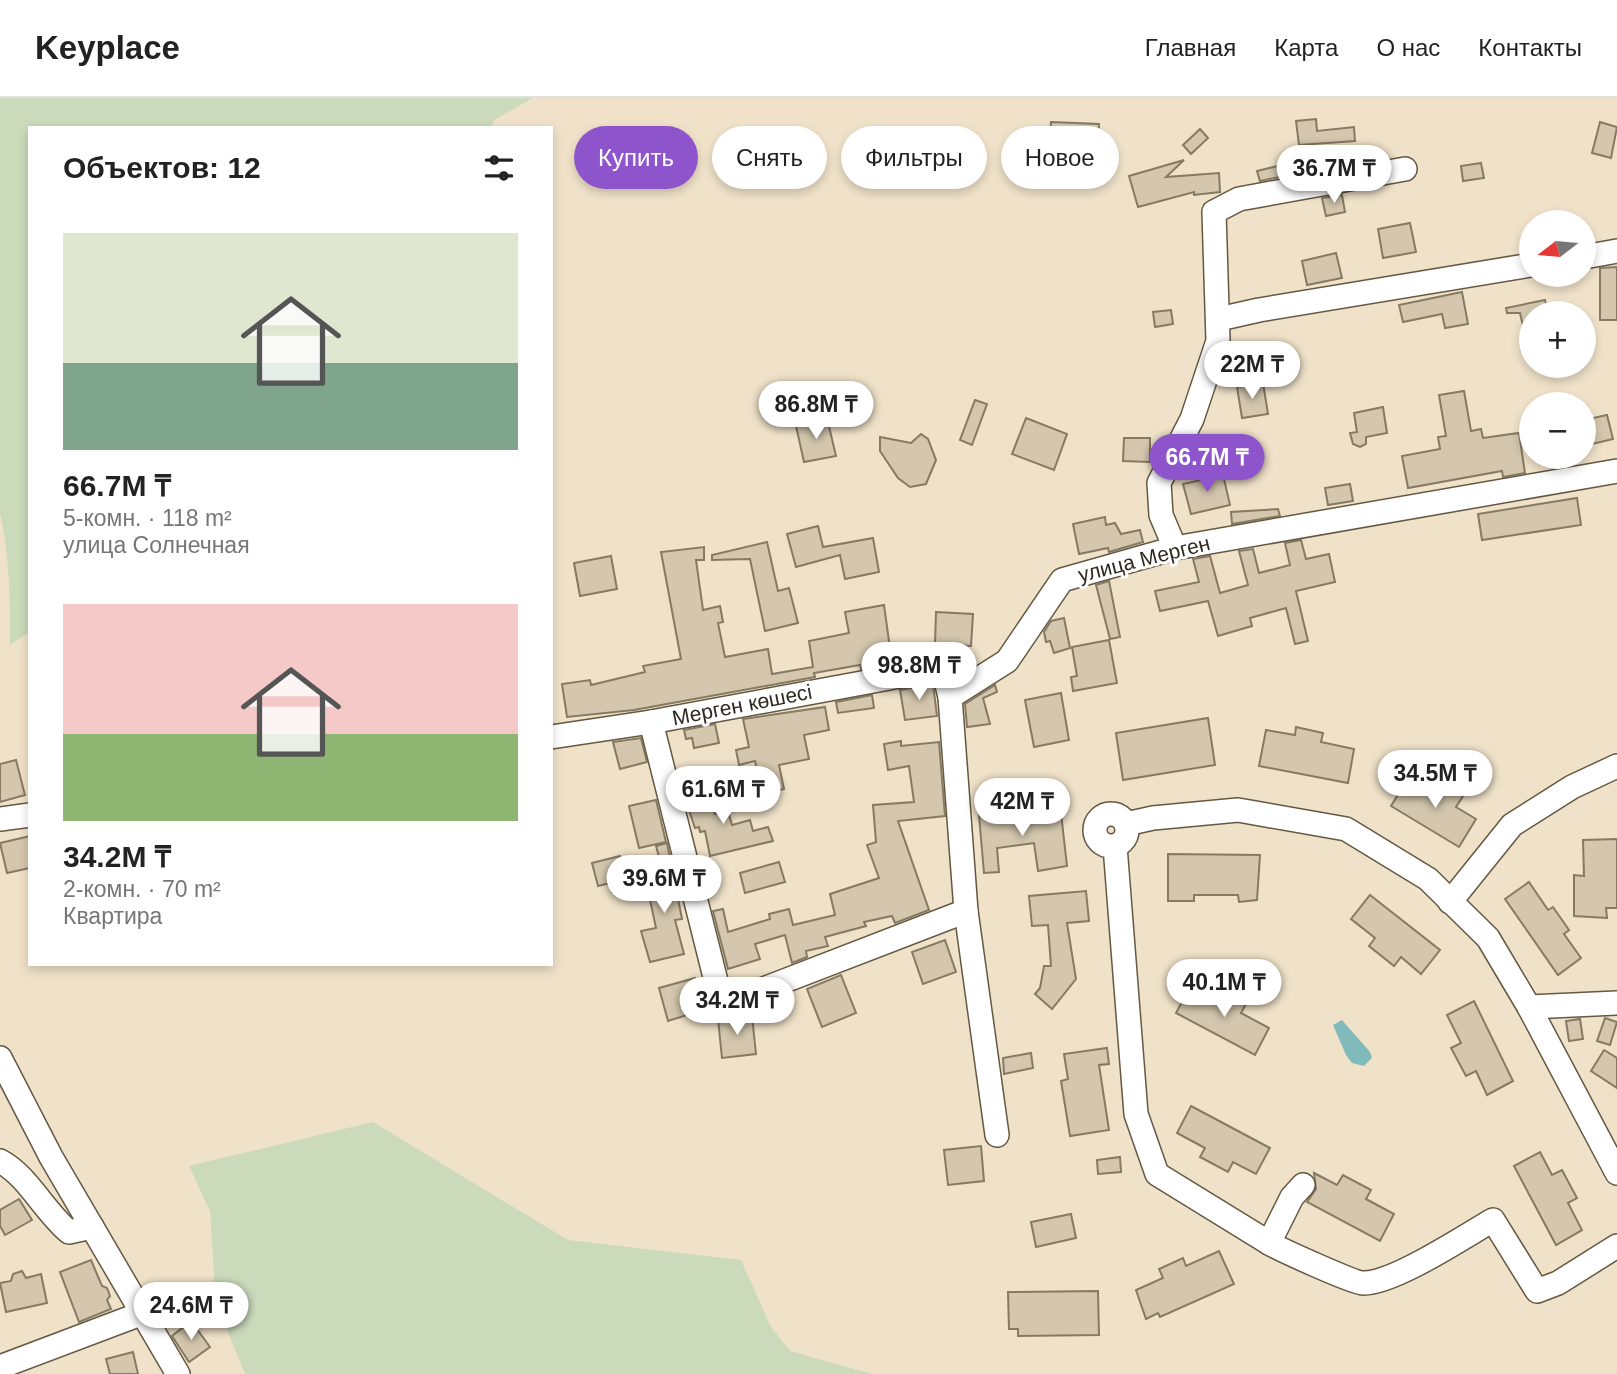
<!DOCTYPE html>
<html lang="ru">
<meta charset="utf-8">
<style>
body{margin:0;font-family:Helvetica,sans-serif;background:#f6f6f6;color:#222;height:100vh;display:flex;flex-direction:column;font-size:26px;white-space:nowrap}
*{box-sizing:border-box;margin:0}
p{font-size:23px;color:#767676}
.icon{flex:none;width:38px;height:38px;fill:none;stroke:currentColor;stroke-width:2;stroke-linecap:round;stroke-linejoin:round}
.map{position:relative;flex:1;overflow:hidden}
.side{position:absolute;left:28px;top:28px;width:525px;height:840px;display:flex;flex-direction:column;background:#fff;border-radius:0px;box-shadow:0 4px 10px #0003}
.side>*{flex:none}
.hud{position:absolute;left:574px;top:28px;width:665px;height:63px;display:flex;gap:14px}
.needle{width:46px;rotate:254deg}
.buttons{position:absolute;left:1519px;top:112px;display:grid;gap:14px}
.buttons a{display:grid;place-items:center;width:77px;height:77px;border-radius:50%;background:#fff;box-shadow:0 4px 10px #0003;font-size:35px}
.price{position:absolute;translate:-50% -60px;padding:0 16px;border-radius:24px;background:#fff;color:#222;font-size:23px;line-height:46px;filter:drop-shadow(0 2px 4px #0008)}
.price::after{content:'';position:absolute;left:50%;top:42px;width:21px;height:16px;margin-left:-10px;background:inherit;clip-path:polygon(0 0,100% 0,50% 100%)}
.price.current{background:#8e54cc;color:#fff}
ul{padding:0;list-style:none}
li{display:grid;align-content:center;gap:14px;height:371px;padding:0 35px}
li span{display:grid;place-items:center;height:217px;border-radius:0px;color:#555}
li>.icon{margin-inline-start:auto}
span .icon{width:126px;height:126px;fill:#fffc;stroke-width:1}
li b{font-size:30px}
h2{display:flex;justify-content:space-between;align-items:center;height:84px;padding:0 35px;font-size:30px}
.pill{padding:0 24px;border-radius:32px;background:#fff;box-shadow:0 4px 10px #0003;font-size:24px;line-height:63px}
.pill.current{background:#8e54cc;color:#fff}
header{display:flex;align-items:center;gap:42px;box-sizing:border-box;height:98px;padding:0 35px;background:#fff;border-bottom:2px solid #e0e0e0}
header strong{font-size:33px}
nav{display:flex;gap:38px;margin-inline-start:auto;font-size:24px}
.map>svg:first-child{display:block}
.green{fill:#cbdabb}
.water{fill:#81baba}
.building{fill:#d4c7ae;stroke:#877a63;stroke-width:2}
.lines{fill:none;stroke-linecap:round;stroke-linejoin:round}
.minor-casing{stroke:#645842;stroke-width:26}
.minor{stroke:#fff;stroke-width:23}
.labels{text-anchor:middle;stroke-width:6;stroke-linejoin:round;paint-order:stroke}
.street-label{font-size:21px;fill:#2e281f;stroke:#fff}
</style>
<header>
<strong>Keyplace</strong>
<nav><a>Главная</a><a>Карта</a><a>О нас</a><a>Контакты</a></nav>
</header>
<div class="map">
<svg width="1617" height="1276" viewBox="0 0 1617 1276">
<rect width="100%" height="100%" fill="#f0e2c9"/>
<g class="green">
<path d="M 0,0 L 533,0 L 494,22 L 492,30 L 30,30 L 30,534 L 10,547 C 10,502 10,459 0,415 Z"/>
<polygon points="373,1024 568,1142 741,1162 771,1229 790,1253 872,1276 245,1276 216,1205 210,1113 189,1068"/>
</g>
<polygon class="water" points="1342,922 1370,954 1372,960 1364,968 1352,965 1346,957 1333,927"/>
<g class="building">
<polygon points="1316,21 1317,33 1354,29 1355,43 1299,47 1296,23"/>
<polygon points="1051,24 1099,26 1098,64 1049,62"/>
<polygon points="1600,24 1617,29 1611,60 1592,55"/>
<polygon points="1200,31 1208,40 1191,56 1183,47"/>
<polygon points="1184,62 1166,79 1219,75 1220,94 1194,97 1194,94 1138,109 1129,78"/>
<polygon points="1481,65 1484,80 1463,83 1461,68"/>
<polygon points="1282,67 1285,78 1260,83 1257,73"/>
<polygon points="1342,97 1345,114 1326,118 1322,100"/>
<polygon points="1410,125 1416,154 1383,160 1378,131"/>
<polygon points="1336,155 1342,180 1307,187 1302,163"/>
<polygon points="1617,169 1617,222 1600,222 1600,170"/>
<polygon points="1462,194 1468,226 1445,230 1442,216 1403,224 1399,207"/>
<polygon points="1545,202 1548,215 1531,215 1531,241 1526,241 1520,215 1507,215 1506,210"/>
<polygon points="1171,212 1173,226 1155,229 1153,214"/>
<polygon points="1263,285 1268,316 1242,320 1237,289"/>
<polygon points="1464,293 1471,333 1481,331 1483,340 1519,335 1525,375 1503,379 1502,373 1408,390 1402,358 1440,351 1438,339 1446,338 1439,297"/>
<polygon points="975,302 987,306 972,347 960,342"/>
<polygon points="1383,309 1387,335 1366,339 1366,346 1360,349 1353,346 1350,335 1357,334 1354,315"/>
<polygon points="1607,317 1613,341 1584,348 1584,322"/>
<polygon points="827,320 836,358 804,364 796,328"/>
<polygon points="1026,320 1067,336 1054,372 1012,356"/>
<polygon points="921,336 928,341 936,362 926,386 910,389 898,380 880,353 880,339 911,345"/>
<polygon points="1124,340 1150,340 1150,364 1123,363"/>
<polygon points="1223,377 1230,407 1191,416 1183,386"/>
<polygon points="1350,386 1353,403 1328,407 1325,390"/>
<polygon points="1577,400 1581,427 1482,442 1478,416"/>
<polygon points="1278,411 1280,418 1232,426 1231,414"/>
<polygon points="1105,419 1106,427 1115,425 1121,436 1140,432 1143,444 1109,454 1108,450 1079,456 1073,426"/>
<polygon points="818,428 823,449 873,440 879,474 845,481 840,457 796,469 787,436"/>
<polygon points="1301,442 1306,461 1329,456 1335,484 1296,493 1308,543 1295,546 1286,510 1250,520 1252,528 1218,538 1208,503 1160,513 1155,493 1199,484 1193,461 1210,458 1220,495 1248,487 1239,453 1253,451 1259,475 1290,467 1285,445"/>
<polygon points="767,444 778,493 789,490 798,525 765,533 750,461 712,462 712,457"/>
<polygon points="704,449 704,462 696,462 703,512 720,508 723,524 718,525 725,559 768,551 772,576 813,569 809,543 849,535 845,514 884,507 892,565 861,571 860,567 814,575 815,579 634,612 567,619 562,586 590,582 591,587 645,574 643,568 681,561 661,454"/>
<polygon points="611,458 617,491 580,498 574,465"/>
<polygon points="1109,483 1120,539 1110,541 1096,487"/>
<polygon points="936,514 973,516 971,548 935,546"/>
<polygon points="1064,520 1070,550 1054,555 1050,543 1046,544 1044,534 1051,523"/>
<polygon points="1109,542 1117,585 1073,593 1071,579 1077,578 1072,549"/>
<polygon points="933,586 937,618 905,622 900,592"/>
<polygon points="995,587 997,594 983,600 990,626 967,629 965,606"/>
<polygon points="1061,595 1069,642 1034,649 1025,602"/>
<polygon points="872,597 874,610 838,615 836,604"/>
<polygon points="825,609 829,632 804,637 809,661 779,667 784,691 763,696 755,663 739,667 736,652 749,649 743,621"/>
<polygon points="1208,620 1215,667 1123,682 1116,635"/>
<polygon points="715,626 719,645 694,650 692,640 686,641 684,632"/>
<polygon points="1296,629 1323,635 1321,644 1354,651 1348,685 1259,668 1266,632 1295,637"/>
<polygon points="641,640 647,664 620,671 613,644"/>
<polygon points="901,643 901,648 939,644 945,718 898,723 929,812 895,825 892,818 864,824 866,828 825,839 828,848 806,853 807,859 792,865 785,837 755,846 760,861 728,871 713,813 723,811 728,834 770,821 769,816 789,811 793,827 835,817 830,796 879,780 867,747 876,744 873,707 914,704 909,668 888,672 884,646"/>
<polygon points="16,662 25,697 0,704 0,666"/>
<polygon points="1409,679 1433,693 1439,683 1463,698 1456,709 1476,721 1459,749 1391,708"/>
<polygon points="708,691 715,716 728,713 732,727 750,722 753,733 768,729 773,743 710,758 705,733 700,734 699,729 695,730 684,697"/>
<polygon points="656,702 666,744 639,750 629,708"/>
<polygon points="993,705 994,722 1061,715 1067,768 1038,773 1034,745 997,750 999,774 984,775 978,706"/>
<polygon points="30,738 30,770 7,775 0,745"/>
<polygon points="1617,741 1617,810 1606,810 1607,820 1574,818 1574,777 1584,778 1583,742"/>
<polygon points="667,745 682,821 675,822 684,856 650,864 641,833 656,830 648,792 667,789 656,748"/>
<polygon points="1168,756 1260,757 1257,802 1239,804 1238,797 1194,797 1194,803 1168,803"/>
<polygon points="620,758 628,790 612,794 610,785 598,788 592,765"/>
<polygon points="779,764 785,784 745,795 740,775"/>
<polygon points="1529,784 1548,812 1553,809 1569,832 1564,836 1581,860 1558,877 1505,801"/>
<polygon points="1086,793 1089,823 1067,825 1076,881 1052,911 1035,896 1040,890 1044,868 1051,868 1048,827 1032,828 1029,798"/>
<polygon points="1370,797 1440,852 1421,876 1401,859 1394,868 1369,848 1375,840 1351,821"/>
<polygon points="945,842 956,874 923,886 912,854"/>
<polygon points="841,877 856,915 822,929 807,891"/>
<polygon points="695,880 703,912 668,923 659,890"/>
<polygon points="1190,889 1213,901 1218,891 1246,906 1241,915 1269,930 1255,957 1176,915"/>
<polygon points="1474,903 1513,983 1487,997 1476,973 1466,978 1451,950 1461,945 1447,917"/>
<polygon points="752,918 756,956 722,960 718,921"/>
<polygon points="1605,920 1617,924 1610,947 1597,943"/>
<polygon points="1580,921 1583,941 1569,943 1566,923"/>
<polygon points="1107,950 1109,966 1099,967 1109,1032 1070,1038 1061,983 1068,981 1064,956"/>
<polygon points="1604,952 1617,960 1617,990 1591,973"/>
<polygon points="1031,955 1033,970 1004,976 1003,960"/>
<polygon points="1191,1008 1270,1050 1256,1076 1233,1064 1228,1074 1200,1059 1205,1050 1177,1035"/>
<polygon points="981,1048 984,1083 948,1087 944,1052"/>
<polygon points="1540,1054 1552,1077 1562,1072 1577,1100 1568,1105 1582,1132 1556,1147 1514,1068"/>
<polygon points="1120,1059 1121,1074 1098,1076 1097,1062"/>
<polygon points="1314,1075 1337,1087 1343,1077 1371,1092 1366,1101 1394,1116 1380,1143 1307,1104 1316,1091"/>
<polygon points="19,1101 32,1122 5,1137 0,1128 0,1112"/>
<polygon points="1071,1116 1076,1140 1036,1149 1031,1124"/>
<polygon points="1219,1153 1234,1186 1160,1219 1158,1215 1146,1221 1136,1192 1163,1180 1159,1171 1183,1160 1186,1168"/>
<polygon points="91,1162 102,1188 107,1190 110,1198 107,1202 111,1211 79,1224 60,1174"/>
<polygon points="22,1173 26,1180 41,1176 47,1205 6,1214 0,1185 11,1183 13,1176"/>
<polygon points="1098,1193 1099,1237 1018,1238 1018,1231 1009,1231 1008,1194"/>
<polygon points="191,1223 210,1249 189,1264 172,1238"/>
<polygon points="133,1254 138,1276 110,1276 106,1261"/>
</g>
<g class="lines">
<g class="minor-casing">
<g id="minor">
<polyline points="1584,159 1617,153"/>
<polyline points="1219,221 1259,212 1531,167"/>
<polyline points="1175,450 1161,417 1159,385 1192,321 1218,243 1214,114 1239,101 1405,71"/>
<polyline points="950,599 1007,563 1062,482 1175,450 1617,373"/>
<polyline points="651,624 722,907 966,813"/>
<polyline points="551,639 651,624 943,570 950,599 966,813 997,1037"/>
<circle cx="1111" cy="732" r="16"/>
<polyline points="0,721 30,717"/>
<polyline points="1126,726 1153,720 1238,712 1346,731 1428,781 1488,840 1529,909 1617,1075"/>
<polyline points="1115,748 1136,1016 1157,1076 1269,1145"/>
<polyline points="1450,804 1512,727 1572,689 1617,668"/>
<polyline points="1529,909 1617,905"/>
<polyline points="0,960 51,1059 178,1276"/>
<path d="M 0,1063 C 27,1077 44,1113 69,1134 L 92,1129"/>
<path d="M 1303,1087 L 1292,1099 L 1269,1145 C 1281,1152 1354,1185 1363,1185 C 1393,1186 1465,1138 1493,1122 L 1537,1193 L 1558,1185 L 1617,1148"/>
<polyline points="0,1269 143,1215"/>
</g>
</g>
<use href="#minor" class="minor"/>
</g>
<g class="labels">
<g class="street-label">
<text transform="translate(1144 461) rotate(-14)" y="7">улица Мерген</text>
<text transform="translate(742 607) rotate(-11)" y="7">Мерген көшесі</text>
</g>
</g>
</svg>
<div class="buttons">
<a><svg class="needle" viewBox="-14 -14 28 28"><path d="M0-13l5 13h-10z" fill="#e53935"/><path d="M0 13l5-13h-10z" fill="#767676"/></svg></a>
<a>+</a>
<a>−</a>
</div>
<b class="price" style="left:1334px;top:107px">36.7M ₸</b>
<b class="price" style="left:1252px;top:303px">22M ₸</b>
<b class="price" style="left:816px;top:343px">86.8M ₸</b>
<b class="price current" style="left:1207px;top:396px">66.7M ₸</b>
<b class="price" style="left:919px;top:604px">98.8M ₸</b>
<b class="price" style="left:1435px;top:712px">34.5M ₸</b>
<b class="price" style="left:723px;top:728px">61.6M ₸</b>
<b class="price" style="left:1022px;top:740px">42M ₸</b>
<b class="price" style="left:664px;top:817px">39.6M ₸</b>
<b class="price" style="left:1224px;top:921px">40.1M ₸</b>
<b class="price" style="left:737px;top:939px">34.2M ₸</b>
<b class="price" style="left:191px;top:1244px">24.6M ₸</b>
<div class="hud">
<a class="pill current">Купить</a>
<a class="pill">Снять</a>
<a class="pill">Фильтры</a>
<a class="pill">Новое</a>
</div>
<section class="side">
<h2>Объектов: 12<svg class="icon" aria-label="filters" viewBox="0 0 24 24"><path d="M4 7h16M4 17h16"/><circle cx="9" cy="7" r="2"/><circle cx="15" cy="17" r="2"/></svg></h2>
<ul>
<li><span style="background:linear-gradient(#dfe7d0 60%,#7fa58c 0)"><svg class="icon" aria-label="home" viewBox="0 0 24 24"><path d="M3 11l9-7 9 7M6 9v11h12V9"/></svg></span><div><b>66.7M ₸</b><p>5-комн. · 118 m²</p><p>улица Солнечная</p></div></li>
<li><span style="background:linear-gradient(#f6c9c9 60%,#8fb573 0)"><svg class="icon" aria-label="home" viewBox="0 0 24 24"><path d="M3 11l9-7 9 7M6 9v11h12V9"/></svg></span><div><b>34.2M ₸</b><p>2-комн. · 70 m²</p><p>Квартира</p></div></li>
</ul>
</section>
</div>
